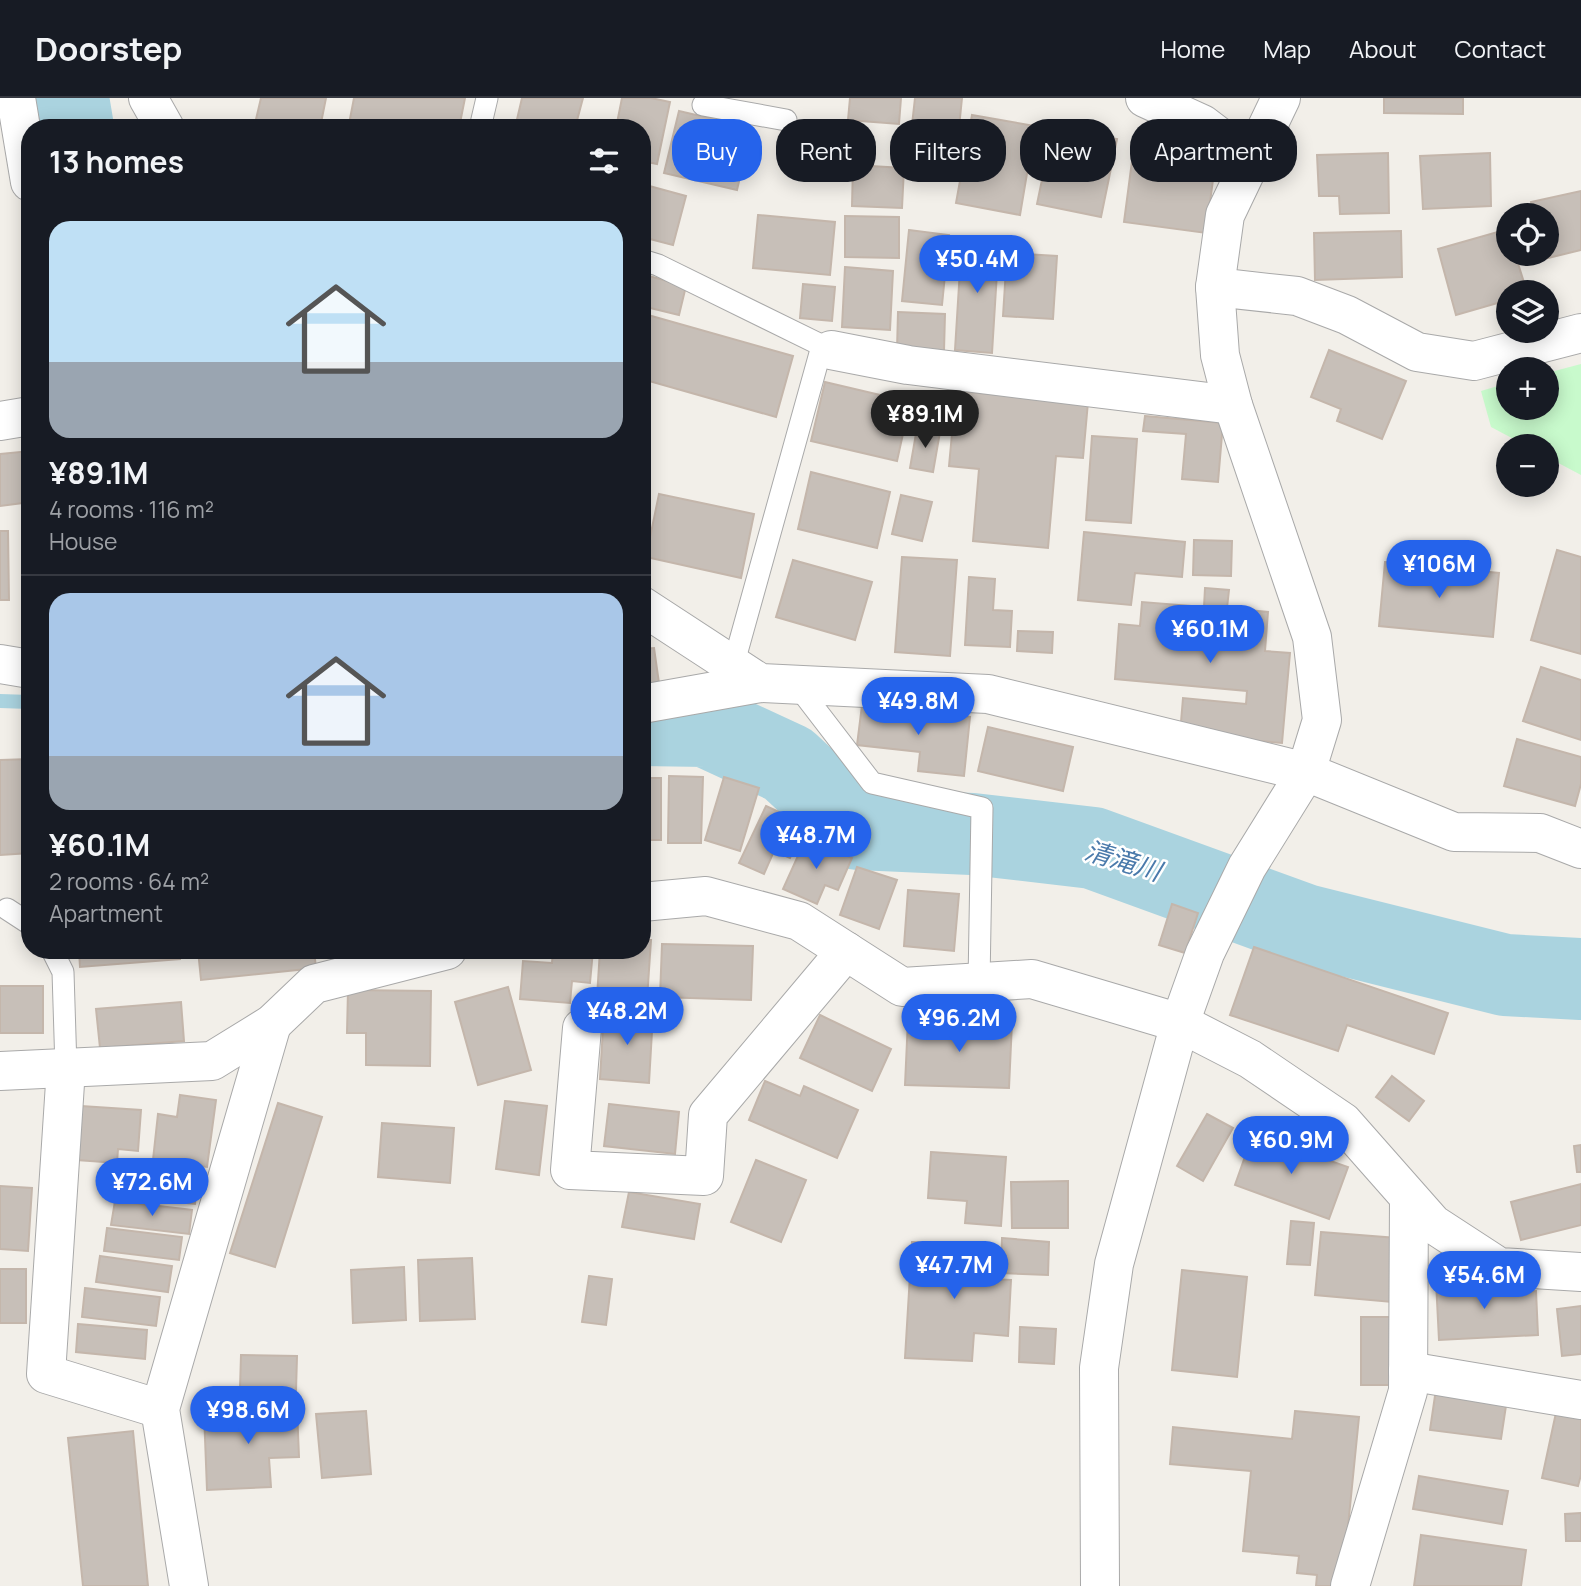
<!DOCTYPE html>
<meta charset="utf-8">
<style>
body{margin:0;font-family:Manrope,"Noto Sans JP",sans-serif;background:#242831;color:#f1f3f6;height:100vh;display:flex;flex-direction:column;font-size:26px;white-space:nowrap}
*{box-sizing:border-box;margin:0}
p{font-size:23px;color:#9ea1a6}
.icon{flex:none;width:38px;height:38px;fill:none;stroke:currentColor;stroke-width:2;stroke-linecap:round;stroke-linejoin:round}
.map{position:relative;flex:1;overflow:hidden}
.sheet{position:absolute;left:21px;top:21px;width:630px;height:840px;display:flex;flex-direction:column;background:#171b24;border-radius:28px;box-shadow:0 4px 18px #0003}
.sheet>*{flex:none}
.banner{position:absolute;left:672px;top:21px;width:665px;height:63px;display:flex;gap:14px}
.tools{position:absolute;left:1496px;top:105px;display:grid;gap:14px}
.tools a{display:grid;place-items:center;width:63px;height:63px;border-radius:50%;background:#171b24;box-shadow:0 4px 18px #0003;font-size:35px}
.price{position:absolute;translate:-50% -60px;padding:0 16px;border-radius:24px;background:#2563eb;color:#fff;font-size:23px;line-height:46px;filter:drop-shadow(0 2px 4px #0008)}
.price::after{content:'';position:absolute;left:50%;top:42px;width:21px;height:16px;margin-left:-10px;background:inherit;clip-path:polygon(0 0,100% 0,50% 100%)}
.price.active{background:#222;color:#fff}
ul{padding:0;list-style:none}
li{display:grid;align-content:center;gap:14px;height:371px;padding:0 28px}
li+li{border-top:2px solid #363941}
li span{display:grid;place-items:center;height:217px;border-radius:21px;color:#555}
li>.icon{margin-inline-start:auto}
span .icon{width:126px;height:126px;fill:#fffc;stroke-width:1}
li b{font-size:30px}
h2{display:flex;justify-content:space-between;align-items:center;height:84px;padding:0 28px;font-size:30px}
.chip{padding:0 24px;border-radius:28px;background:#171b24;box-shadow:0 4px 18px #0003;font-size:24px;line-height:63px}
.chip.active{background:#2563eb;color:#fff}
header{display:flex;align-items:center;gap:42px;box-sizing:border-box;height:98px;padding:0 35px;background:#171b24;border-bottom:2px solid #363941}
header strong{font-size:33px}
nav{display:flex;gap:38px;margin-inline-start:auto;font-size:24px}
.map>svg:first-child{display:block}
.park{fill:#c8facc}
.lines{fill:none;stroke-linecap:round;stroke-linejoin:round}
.stream{stroke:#aad3df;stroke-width:14}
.river{stroke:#aad3df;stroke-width:82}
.building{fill:#c7bfb8;stroke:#c4b6ab;stroke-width:2}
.lane-casing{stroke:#a9a9a9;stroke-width:23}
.street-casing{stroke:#a9a9a9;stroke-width:40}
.lane{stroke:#fff;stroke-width:21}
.street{stroke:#fff;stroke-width:38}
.labels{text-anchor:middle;stroke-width:5;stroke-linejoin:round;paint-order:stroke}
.water-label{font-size:26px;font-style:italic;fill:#4a7aab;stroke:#fff}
</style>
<header>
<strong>Doorstep</strong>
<nav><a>Home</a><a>Map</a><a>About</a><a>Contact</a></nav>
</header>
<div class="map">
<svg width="1581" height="1488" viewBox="0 0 1581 1488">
<rect width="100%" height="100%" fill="#f2efe9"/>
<polygon class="park" points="1581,266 1581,377 1547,359 1547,348 1527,348 1491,329 1481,293 1508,285 1508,310 1547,310 1547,275"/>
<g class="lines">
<polyline class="stream" points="0,603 30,604"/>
<g class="river">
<polyline points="68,0 73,30"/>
<polyline points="642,627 706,628 788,666 858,731 972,736 1093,750 1305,827 1505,877 1581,881"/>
</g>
</g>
<g class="building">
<polygon points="261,0 326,0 320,30 254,30"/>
<polygon points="354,0 465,0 459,30 368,30 349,26"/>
<polygon points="522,0 583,0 575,30 515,30"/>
<polygon points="622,0 651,0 670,4 657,66 642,63 642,30 616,30"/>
<polygon points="850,0 901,0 899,26 848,22"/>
<polygon points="915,0 962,0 956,59 909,54"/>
<polygon points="1384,0 1463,0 1463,16 1384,15"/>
<polygon points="679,13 722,23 718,39 748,45 737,92 664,75"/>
<polygon points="972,17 1035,28 1020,117 956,105"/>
<polygon points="1053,29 1117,41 1101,119 1037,106"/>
<polygon points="1388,55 1389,115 1340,116 1339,98 1319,98 1317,57"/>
<polygon points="1490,55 1491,108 1423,111 1420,58"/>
<polygon points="1132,63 1214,74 1206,135 1124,124"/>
<polygon points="853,67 904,70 902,110 852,108"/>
<polygon points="642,86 686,98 673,147 642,139"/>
<polygon points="1581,93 1581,152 1544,161 1543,156 1547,156 1547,117 1534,117 1531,104"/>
<polygon points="758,117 835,124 830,177 753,170"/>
<polygon points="845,118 899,119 899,160 845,159"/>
<polygon points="1508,131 1508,156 1515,156 1527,194 1508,194 1508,202 1456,217 1438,151"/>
<polygon points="909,132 949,137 942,207 902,203"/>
<polygon points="1401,133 1402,179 1315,182 1314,135"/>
<polygon points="962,139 999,142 992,255 955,252"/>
<polygon points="1007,155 1057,158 1053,221 1003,218"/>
<polygon points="845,169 893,173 890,232 842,229"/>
<polygon points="649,178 686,188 679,217 642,208"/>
<polygon points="803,186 835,189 832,223 800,220"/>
<polygon points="898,214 945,216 944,253 897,252"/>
<polygon points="648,217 793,258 776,319 642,281 642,238"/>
<polygon points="1329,252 1406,283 1382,341 1337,323 1341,311 1311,299"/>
<polygon points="825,284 910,304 897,363 811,343"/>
<polygon points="956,293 1088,304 1083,360 1056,358 1048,450 973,443 979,371 949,368"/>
<polygon points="1145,318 1223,325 1218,384 1182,381 1186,336 1143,333"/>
<polygon points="917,330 940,334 933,374 910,370"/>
<polygon points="1092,338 1137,341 1131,425 1086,422"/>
<polygon points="30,353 30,404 0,408 0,356"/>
<polygon points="811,374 890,394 877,450 798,431"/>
<polygon points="659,396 754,416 741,480 646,459"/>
<polygon points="901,397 932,404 922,443 892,436"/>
<polygon points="0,433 8,433 9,502 0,502"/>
<polygon points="1084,434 1185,444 1182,479 1135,475 1131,507 1078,502"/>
<polygon points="1194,442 1232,443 1231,478 1193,477"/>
<polygon points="1557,452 1581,459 1581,556 1531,542"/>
<polygon points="902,459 957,462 950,558 895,554"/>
<polygon points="793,462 872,484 855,542 776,519"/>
<polygon points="1385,464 1499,475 1493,539 1379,528"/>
<polygon points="969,479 995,481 993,512 1012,513 1010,549 965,547"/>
<polygon points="1205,490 1229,492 1227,510 1268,514 1265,553 1290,555 1282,645 1180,636 1183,600 1246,606 1247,593 1115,581 1119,526 1140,528 1142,504 1204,509"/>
<polygon points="1018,533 1053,534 1052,555 1017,553"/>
<polygon points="654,550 659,585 642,588 642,551"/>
<polygon points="1541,569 1581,582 1581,642 1523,623"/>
<polygon points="862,607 970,619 964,678 918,673 920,654 857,647"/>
<polygon points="988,629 1073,649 1063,693 978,673"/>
<polygon points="1517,641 1581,659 1581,686 1575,708 1504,688"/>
<polygon points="30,661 30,755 0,757 0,662"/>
<polygon points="669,678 703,679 701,745 668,745"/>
<polygon points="724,679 759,690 740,753 705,742"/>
<rect x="642" y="680" width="19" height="62"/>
<polygon points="766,708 805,726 790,760 774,753 764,776 739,765"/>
<polygon points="806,740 852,760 838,792 825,787 817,806 783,791"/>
<polygon points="857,769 897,782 879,831 840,817"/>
<polygon points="908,792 959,796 954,853 904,848"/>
<polygon points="1172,806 1198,815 1185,855 1159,847"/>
<polygon points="642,842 651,842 647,902 597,899 600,852 642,852"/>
<polygon points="662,846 753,848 751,902 660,899"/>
<polygon points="1254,849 1448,915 1434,956 1347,927 1338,953 1230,917"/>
<polygon points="79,852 180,852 180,861 80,869"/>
<polygon points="198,852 314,852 316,870 201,882"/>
<polygon points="553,852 593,852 590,885 572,883 570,905 520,901 523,863 552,865"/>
<rect x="0" y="888" width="43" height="47"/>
<polygon points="508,889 531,972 478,987 455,904"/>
<polygon points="348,892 431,893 430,968 366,967 366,935 347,935"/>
<polygon points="181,904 184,943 100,950 96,911"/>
<polygon points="604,913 653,916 649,985 600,981"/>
<polygon points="820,917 891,951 872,993 800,960"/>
<polygon points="908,921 1012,924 1009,990 905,987"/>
<polygon points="1392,978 1424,1003 1409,1023 1376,999"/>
<polygon points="765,983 800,998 804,988 858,1012 837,1060 749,1022"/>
<polygon points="180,997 216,1002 207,1069 153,1062 158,1016 177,1019"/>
<polygon points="505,1003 547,1008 539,1077 496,1071"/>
<polygon points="278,1005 322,1019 275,1169 230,1155"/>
<polygon points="609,1006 679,1014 675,1056 604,1048"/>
<polygon points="81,1008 141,1012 138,1053 118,1051 117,1065 77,1062"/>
<polygon points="1207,1016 1233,1030 1203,1083 1177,1068"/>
<polygon points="382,1025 454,1030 450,1085 378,1079"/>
<polygon points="1253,1036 1348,1069 1329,1121 1235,1087"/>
<polygon points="1581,1047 1581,1074 1577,1074 1574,1048"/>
<polygon points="931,1054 1006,1059 1001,1128 965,1125 967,1103 928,1100"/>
<polygon points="756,1062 806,1082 781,1144 731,1124"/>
<polygon points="126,1070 198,1078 195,1106 123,1098"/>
<polygon points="1068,1083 1068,1130 1012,1130 1011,1084"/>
<polygon points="1581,1086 1581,1127 1521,1142 1511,1104"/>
<polygon points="0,1088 32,1090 28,1153 0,1151"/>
<polygon points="629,1094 700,1106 694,1141 622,1129"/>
<polygon points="115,1103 192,1112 189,1136 111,1127"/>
<polygon points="1291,1123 1314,1125 1310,1167 1287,1166"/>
<polygon points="107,1130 182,1139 179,1162 104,1153"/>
<polygon points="1321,1134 1397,1140 1392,1204 1315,1197"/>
<polygon points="1002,1140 1049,1144 1048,1177 1001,1175"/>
<polygon points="912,1144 994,1148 992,1181 1011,1182 1008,1238 974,1235 972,1263 905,1260"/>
<polygon points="100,1158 172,1168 168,1194 96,1184"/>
<polygon points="472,1160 475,1221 420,1223 418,1162"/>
<polygon points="404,1169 406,1222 353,1225 351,1172"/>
<rect x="0" y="1171" width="26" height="54"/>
<polygon points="1182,1172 1247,1179 1237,1279 1172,1272"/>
<polygon points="589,1178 612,1181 606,1227 582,1224"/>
<polygon points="1492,1180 1493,1195 1536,1193 1538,1237 1439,1242 1436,1183"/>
<polygon points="85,1190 160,1199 156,1228 82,1219"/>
<polygon points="1581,1208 1581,1256 1562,1258 1557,1211"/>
<rect x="1361" y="1219" width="37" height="68"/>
<polygon points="78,1226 147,1232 145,1261 76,1254"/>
<polygon points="1020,1229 1056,1231 1054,1266 1019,1264"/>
<polygon points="241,1257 297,1258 296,1293 240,1291"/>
<polygon points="1436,1291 1507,1301 1501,1341 1430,1332"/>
<polygon points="297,1310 299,1359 269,1360 271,1389 207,1392 204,1314"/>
<polygon points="1557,1310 1581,1316 1581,1377 1578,1388 1542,1380"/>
<polygon points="366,1313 371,1376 322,1380 316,1316"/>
<polygon points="1295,1313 1359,1319 1342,1488 1316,1488 1317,1477 1297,1475 1299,1458 1243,1453 1251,1373 1170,1366 1173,1329 1292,1341"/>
<polygon points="133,1333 148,1488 83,1488 68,1340"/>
<polygon points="1419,1378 1508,1393 1502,1426 1413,1411"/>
<polygon points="1581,1415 1581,1443 1566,1443 1565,1416"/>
<polygon points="1421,1437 1526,1452 1521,1488 1414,1488"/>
</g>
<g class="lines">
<g class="lane-casing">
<g id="lane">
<polyline points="703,7 786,22"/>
<polyline points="480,30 487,0"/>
<polyline points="642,162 658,167 831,252"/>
<polyline points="733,568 822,248"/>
<polyline points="796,586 872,685 982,710 979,884"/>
<polyline points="7,811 30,826"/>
<polyline points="52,852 63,874 66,970"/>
</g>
</g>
<g class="street-casing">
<g id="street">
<polyline points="16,0 30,84"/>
<polyline points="148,0 165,30"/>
<polyline points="1145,0 1202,26 1252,64"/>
<polyline points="1215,189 1297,198 1347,217 1417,254 1474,263 1581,235"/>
<polyline points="831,252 908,267 1233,307"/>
<polyline points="0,323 30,318"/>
<polyline points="642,508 760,585 988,596 1306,674 1454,734 1540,735 1581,751"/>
<polyline points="0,566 30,571"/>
<polyline points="642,606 760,585"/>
<polyline points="642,804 706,798 799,823 902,889 1032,881 1180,925 1250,961 1343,1024 1433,1126 1499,1169 1581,1174"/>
<polyline points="582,930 570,1072 704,1078 708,1017 846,853"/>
<polyline points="66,970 46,1276 160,1311"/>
<polyline points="0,973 212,963 272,926 314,886 447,852"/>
<polyline points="1408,1273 1581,1302"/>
<polyline points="189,1488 160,1311 272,926"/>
<polyline points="1100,1488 1099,1270 1114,1166 1180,925 1205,855 1247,769 1306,674 1322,622 1312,539 1233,307 1220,257 1215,189 1225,117 1281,0"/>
<polyline points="1350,1488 1408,1293 1409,1100"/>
</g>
</g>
<use href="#lane" class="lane"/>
<use href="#street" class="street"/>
</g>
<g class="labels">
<g class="water-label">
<text transform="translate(1123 763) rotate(17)" y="9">清滝川</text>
</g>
</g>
</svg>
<div class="tools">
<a><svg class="icon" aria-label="locate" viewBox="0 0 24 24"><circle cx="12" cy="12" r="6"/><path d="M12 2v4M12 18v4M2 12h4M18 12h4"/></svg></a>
<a><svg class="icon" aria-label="layers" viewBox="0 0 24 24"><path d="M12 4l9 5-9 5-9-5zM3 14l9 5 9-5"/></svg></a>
<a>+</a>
<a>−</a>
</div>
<b class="price" style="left:977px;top:197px">¥50.4M</b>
<b class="price active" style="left:925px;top:352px">¥89.1M</b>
<b class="price" style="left:1439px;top:502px">¥106M</b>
<b class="price" style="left:1210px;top:567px">¥60.1M</b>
<b class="price" style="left:918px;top:639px">¥49.8M</b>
<b class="price" style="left:816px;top:773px">¥48.7M</b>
<b class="price" style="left:627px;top:949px">¥48.2M</b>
<b class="price" style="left:959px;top:956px">¥96.2M</b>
<b class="price" style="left:1291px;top:1078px">¥60.9M</b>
<b class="price" style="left:152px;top:1120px">¥72.6M</b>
<b class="price" style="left:954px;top:1203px">¥47.7M</b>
<b class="price" style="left:1484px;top:1213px">¥54.6M</b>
<b class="price" style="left:248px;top:1348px">¥98.6M</b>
<div class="banner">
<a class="chip active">Buy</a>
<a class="chip">Rent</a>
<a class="chip">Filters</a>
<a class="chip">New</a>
<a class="chip">Apartment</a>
</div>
<section class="sheet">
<h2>13 homes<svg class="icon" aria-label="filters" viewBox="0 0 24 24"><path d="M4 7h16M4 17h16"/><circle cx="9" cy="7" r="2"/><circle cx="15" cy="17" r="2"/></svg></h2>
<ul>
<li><span style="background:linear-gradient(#bfe0f5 65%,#9aa5b1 0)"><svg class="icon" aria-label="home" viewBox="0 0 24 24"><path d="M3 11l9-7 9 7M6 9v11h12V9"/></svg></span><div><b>¥89.1M</b><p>4 rooms · 116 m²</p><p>House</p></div></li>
<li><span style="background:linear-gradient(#a9c7e8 75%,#9aa5b1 0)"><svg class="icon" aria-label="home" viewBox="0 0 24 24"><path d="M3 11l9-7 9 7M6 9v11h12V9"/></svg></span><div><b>¥60.1M</b><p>2 rooms · 64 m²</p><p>Apartment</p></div></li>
</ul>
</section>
</div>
